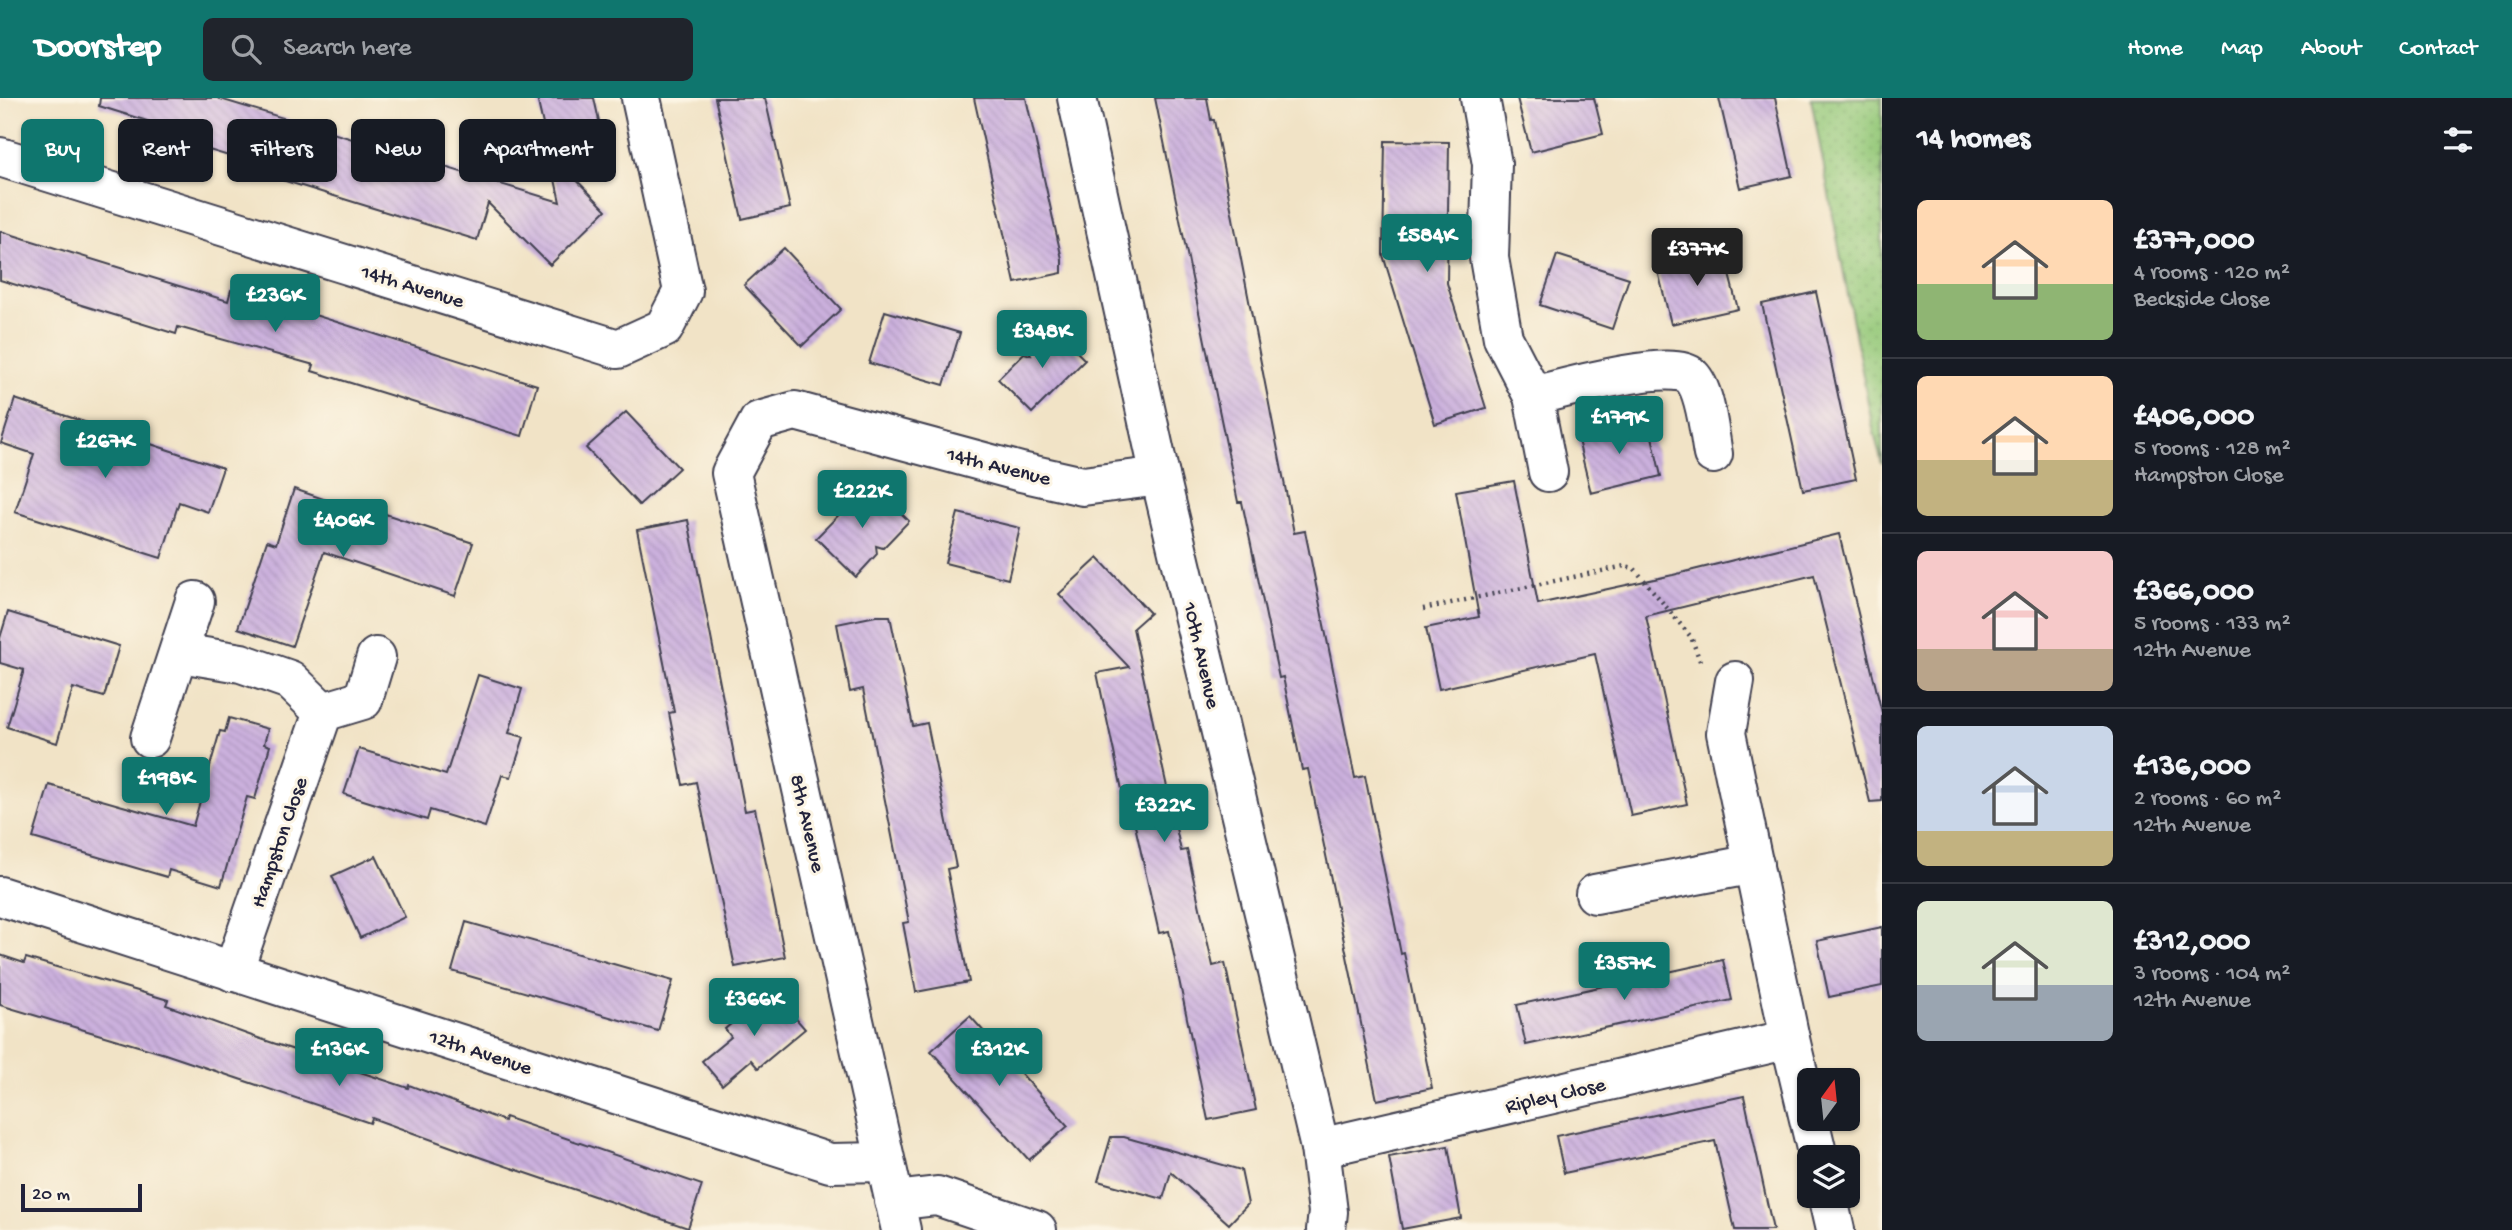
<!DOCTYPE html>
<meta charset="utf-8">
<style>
body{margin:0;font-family:"Gochi Hand",sans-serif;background:#20242c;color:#f1f3f6;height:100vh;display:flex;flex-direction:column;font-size:26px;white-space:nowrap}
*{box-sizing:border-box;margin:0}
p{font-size:23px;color:#9ea1a6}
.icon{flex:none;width:38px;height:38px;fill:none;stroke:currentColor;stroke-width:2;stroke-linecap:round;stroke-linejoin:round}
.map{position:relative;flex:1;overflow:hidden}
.sheet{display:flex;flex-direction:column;background:#171b24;width:630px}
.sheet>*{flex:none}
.top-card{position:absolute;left:21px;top:21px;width:665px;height:63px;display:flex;gap:14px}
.needle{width:46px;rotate:15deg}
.buttons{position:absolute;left:1797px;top:970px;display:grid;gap:14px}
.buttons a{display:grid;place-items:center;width:63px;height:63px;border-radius:10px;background:#171b24;box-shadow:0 2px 5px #0004;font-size:35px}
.scale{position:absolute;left:21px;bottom:18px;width:121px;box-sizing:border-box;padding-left:7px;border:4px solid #22223b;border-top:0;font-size:19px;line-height:24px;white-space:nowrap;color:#22223b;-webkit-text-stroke:5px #fcf5e5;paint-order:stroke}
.price{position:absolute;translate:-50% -60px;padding:0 16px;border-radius:7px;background:#0f766e;color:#fff;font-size:23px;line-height:46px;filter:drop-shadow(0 2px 4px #0008)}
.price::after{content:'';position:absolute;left:50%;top:42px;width:21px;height:16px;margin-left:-10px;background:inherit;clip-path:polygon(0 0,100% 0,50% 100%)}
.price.selected{background:#222;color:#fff}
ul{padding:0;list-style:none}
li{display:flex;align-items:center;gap:21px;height:175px;padding:0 35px}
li+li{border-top:2px solid #363941}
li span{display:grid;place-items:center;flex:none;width:196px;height:140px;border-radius:10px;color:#555}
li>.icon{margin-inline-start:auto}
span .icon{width:84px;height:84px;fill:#fffc;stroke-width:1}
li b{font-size:30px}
h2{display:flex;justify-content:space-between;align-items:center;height:84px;padding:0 35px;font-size:30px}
.pill{padding:0 24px;border-radius:10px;background:#171b24;box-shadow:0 2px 5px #0004;font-size:24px;line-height:63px}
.pill.selected{background:#0f766e;color:#fff}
header{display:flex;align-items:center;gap:42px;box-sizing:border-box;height:98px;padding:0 35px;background:#0f766e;color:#fff}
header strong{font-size:33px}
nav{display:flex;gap:38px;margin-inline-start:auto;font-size:24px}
.search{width:490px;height:63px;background:#20242c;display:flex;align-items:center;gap:18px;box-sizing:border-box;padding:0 24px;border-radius:10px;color:#9ea1a6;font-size:26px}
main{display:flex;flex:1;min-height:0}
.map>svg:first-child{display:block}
.grass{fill:url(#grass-dots);stroke:#5c765a;stroke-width:2}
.building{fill:url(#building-back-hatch)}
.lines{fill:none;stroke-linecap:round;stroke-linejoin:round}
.minor-casing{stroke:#413f50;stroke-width:42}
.path{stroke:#413f50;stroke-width:4.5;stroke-dasharray:2 5;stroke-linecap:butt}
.minor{stroke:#fff;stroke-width:38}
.labels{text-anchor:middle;stroke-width:6;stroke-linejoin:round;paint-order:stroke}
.street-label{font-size:21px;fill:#22223b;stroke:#fcf5e5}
</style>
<header>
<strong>Doorstep</strong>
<div class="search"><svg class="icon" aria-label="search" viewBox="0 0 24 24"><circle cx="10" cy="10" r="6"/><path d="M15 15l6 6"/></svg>Search here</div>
<nav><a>Home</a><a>Map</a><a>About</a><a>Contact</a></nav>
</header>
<main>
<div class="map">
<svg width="1882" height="1132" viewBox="0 0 1882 1132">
<defs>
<pattern id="grass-dots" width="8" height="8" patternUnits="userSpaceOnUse" patternTransform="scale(1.75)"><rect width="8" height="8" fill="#95c97a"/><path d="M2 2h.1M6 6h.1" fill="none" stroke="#80ac6a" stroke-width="1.8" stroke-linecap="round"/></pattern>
<pattern id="building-back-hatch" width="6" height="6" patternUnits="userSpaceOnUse" patternTransform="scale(1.75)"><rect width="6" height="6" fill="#cbb0dd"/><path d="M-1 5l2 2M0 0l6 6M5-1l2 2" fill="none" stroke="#ae97bf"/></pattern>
</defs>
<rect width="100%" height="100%" fill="#fcf5e5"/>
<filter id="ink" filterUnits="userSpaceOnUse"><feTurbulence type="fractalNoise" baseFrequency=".0143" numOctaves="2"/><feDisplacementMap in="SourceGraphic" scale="14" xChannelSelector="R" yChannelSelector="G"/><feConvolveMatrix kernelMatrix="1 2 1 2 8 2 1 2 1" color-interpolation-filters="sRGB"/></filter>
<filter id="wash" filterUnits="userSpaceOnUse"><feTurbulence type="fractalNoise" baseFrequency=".00686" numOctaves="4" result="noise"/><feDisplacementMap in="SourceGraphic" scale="28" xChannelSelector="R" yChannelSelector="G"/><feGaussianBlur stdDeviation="1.57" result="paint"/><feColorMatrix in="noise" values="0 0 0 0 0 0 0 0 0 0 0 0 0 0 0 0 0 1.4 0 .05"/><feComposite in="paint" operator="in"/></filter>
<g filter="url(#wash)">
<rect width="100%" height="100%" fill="#f1e3c6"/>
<polygon class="grass" points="1811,0 1882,0 1882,366 1872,326"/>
<g id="blocks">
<g class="building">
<polygon points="100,0 217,0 560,104 549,54 606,112 550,167 488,105 477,142 266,77 268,70 173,41 176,32 99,8"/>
<polygon points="537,0 594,0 601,32 547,44"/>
<polygon points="715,0 765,0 790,110 742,121"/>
<polygon points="974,0 1026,0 1062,161 1062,175 1015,185"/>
<polygon points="1155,0 1207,0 1211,22 1214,22 1294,435 1305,433 1355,680 1365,678 1401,856 1404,855 1432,990 1377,1002 1308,671 1302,672 1283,579 1279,580 1242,404 1238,404"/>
<polygon points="1517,0 1594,0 1603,36 1531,54"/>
<polygon points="1719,0 1775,0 1792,78 1740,90"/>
<polygon points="1385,43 1449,44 1447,185 1486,310 1435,326 1383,157"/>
<polygon points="0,133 228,203 231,192 305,213 305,214 537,287 522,338 312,273 314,267 178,229 176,236 0,182"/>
<polygon points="784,150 841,211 802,248 744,187"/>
<polygon points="1723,153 1738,211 1671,226 1657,169"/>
<polygon points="1557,157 1629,180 1612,231 1540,207"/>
<polygon points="1816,194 1856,381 1803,392 1762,206"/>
<polygon points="885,213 960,235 944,287 869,265"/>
<polygon points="1051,228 1085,262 1032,315 998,281 1024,255 1031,257 1029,250"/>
<polygon points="15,301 223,370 208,414 179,404 161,460 15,414 34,356 1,345"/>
<polygon points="626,314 679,370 639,407 586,350"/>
<polygon points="1648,321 1661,378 1591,395 1577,338"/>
<polygon points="1514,383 1538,506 1673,477 1839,436 1882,615 1882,703 1870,704 1814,477 1646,518 1687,706 1631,718 1595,556 1439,591 1426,530 1479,519 1456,393"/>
<polygon points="870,385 909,423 883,450 876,448 877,456 856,479 816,440"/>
<polygon points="294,391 347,409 349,404 473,445 455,498 324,454 292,548 238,530 267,443 276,446"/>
<polygon points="958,415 1020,430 1008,481 945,465"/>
<polygon points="688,422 745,713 755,711 785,859 735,869 696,684 683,687 669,615 674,614 637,432"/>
<polygon points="1098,460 1150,515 1133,530 1163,671 1181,753 1187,752 1213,868 1225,865 1256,1012 1208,1022 1169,833 1159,835 1132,714 1127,715 1097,575 1129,569 1059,496"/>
<polygon points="8,514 119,548 104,599 73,590 57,645 7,629 24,572 0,565 0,540"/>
<polygon points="876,518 890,518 913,628 927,625 956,769 947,771 969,884 916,894 903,825 909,824 863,591 850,594 837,526"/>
<polygon points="478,577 522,591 509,635 524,639 511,679 502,677 485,729 430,712 427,722 344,696 359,651 446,677"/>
<polygon points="229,620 268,631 264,646 270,648 255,701 247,699 221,788 169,772 167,779 33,740 49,687 193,728 220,633 225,634"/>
<polygon points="376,758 405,819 360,840 332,778"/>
<polygon points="466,824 673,883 658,933 452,873"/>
<polygon points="1882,829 1882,888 1829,899 1817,843"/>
<polygon points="0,857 24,865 26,860 168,902 166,907 252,938 408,990 409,987 504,1023 505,1019 702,1087 688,1130 482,1060 372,1020 370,1025 165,956 0,907"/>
<polygon points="1723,862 1732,902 1526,947 1517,907"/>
<polygon points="771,892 805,931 758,970 751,962 722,987 702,963 731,939 725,931"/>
<polygon points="970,918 1068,1028 1029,1062 931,953"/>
<polygon points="1744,998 1773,1132 1735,1132 1715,1043 1564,1075 1556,1038"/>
<polygon points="1111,1039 1124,1039 1241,1072 1248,1106 1229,1126 1171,1074 1163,1101 1098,1083"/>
<polygon points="1448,1048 1461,1120 1402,1131 1389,1059"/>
</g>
</g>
</g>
<g filter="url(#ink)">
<use href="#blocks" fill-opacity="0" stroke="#413f50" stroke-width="2"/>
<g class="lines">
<g class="minor-casing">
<g id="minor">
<polyline points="1077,0 1160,378 1320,1050 1328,1114 1326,1132"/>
<polyline points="1480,0 1492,66 1489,160 1503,240 1533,298 1548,374"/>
<polyline points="0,59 618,251 664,230 683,193 641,0"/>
<path d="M 1533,298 C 1561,291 1672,260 1691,278 C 1706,293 1709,335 1713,356"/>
<polyline points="180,555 241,565 290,582 323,614"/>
<polyline points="1735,583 1726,635 1790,941 1818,1059"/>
<polyline points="150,640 195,503"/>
<polyline points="1595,796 1754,766"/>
<polyline points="0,798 830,1065 884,1064"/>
<polyline points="233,874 323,614 363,602 376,559"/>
<polyline points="1320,1050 1790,941"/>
<polyline points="1827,1097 1835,1132"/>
<polyline points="894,1103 937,1098 1037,1132"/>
<polyline points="901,1132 731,375 759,323 795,313 1021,374 1083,388 1160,378"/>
</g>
</g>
<polyline class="path" points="1423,511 1625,468 1634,470 1691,539 1700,563"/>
<use href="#minor" class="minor"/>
</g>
</g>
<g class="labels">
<g class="street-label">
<text transform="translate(413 187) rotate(17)" y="7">14th Avenue</text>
<text transform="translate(999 367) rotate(14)" y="7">14th Avenue</text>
<text transform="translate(1203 557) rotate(77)" y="7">10th Avenue</text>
<text transform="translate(809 725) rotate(77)" y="7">8th Avenue</text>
<text transform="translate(278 744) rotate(-71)" y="7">Hampston Close</text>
<text transform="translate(481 953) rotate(18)" y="7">12th Avenue</text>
<text transform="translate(1555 996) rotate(-13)" y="7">Ripley Close</text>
</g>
</g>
</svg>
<div class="buttons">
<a><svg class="needle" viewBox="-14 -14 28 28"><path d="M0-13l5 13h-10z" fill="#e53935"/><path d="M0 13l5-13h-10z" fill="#9ea1a6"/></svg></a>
<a><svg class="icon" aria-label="layers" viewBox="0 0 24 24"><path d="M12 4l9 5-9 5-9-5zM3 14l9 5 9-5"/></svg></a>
</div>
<div class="scale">20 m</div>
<b class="price" style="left:1427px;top:176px">£584K</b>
<b class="price selected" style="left:1697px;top:190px">£377K</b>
<b class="price" style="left:275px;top:236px">£236K</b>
<b class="price" style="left:1042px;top:272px">£348K</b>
<b class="price" style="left:1619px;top:358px">£179K</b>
<b class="price" style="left:105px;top:382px">£267K</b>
<b class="price" style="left:862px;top:432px">£222K</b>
<b class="price" style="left:343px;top:461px">£406K</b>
<b class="price" style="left:166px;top:719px">£198K</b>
<b class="price" style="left:1164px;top:746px">£322K</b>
<b class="price" style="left:1624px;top:904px">£357K</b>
<b class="price" style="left:754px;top:940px">£366K</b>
<b class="price" style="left:339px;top:990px">£136K</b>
<b class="price" style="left:999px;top:990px">£312K</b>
<div class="top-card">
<a class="pill selected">Buy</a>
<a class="pill">Rent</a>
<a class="pill">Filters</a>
<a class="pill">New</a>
<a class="pill">Apartment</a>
</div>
</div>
<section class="sheet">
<h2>14 homes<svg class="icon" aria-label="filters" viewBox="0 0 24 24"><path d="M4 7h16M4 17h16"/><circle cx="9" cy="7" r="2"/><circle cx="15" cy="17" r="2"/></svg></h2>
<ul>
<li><span style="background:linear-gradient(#ffd9b3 60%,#8fb573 0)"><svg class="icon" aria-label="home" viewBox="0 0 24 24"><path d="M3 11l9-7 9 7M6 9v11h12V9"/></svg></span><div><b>£377,000</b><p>4 rooms · 120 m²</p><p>Beckside Close</p></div></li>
<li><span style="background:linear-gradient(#ffd9b3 60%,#c2b280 0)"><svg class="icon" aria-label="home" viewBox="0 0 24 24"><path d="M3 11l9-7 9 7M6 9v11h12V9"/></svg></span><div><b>£406,000</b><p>5 rooms · 128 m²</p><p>Hampston Close</p></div></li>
<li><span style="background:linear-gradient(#f6c9c9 70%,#b9a48a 0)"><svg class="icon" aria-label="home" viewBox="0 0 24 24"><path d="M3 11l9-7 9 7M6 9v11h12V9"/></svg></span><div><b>£366,000</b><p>5 rooms · 133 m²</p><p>12th Avenue</p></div></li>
<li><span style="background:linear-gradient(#c9d6e8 75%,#c2b280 0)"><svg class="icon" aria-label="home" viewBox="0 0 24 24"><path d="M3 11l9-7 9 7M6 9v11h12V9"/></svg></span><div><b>£136,000</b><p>2 rooms · 60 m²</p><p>12th Avenue</p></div></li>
<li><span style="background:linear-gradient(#dfe7d0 60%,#9aa5b1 0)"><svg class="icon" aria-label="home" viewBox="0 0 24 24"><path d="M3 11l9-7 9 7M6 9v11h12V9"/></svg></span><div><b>£312,000</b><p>3 rooms · 104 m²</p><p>12th Avenue</p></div></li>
</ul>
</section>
</main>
